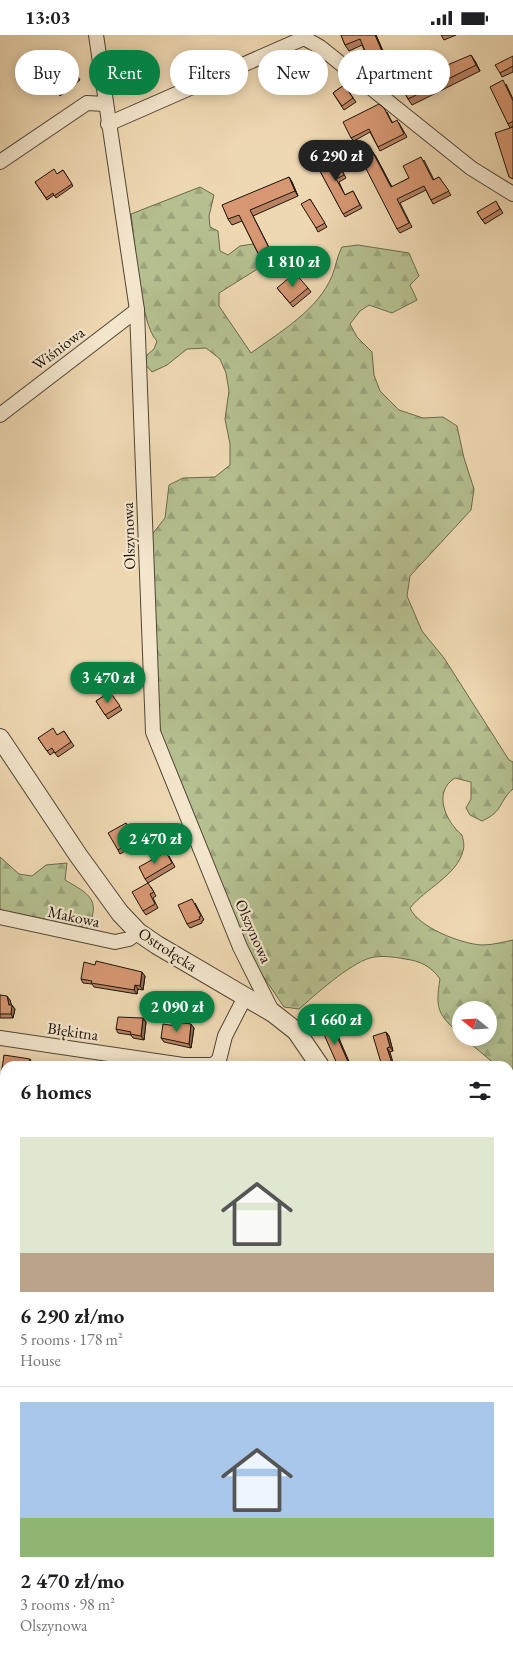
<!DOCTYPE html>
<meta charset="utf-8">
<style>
body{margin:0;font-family:"EB Garamond",serif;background:#f2f2f2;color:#202124;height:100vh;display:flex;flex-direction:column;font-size:19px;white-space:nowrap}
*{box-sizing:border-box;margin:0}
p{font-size:16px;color:#757577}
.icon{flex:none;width:28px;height:28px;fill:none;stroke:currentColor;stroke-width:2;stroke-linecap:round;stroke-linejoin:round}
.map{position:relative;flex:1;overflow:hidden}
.side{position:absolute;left:0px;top:1026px;width:514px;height:601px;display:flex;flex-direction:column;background:#fff;border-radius:15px 15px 0 0;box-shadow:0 2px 12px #0003}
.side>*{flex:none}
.banner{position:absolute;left:15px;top:15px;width:484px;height:45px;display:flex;gap:10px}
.needle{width:32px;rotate:288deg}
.buttons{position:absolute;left:452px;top:966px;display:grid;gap:10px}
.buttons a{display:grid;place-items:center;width:45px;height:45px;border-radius:50%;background:#fff;box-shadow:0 2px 12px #0003;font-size:25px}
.price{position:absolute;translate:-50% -42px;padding:0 11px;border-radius:18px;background:#0b8043;color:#fff;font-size:16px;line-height:32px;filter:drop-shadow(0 1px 2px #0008)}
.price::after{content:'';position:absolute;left:50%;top:30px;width:15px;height:11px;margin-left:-8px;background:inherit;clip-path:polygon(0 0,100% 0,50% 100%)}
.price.on{background:#222;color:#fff}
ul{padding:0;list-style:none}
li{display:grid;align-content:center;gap:10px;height:265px;padding:0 20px}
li+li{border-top:1px solid #e0e0e0}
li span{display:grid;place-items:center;height:155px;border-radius:0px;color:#555}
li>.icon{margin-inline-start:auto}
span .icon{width:90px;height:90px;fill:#fffc;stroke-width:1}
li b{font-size:21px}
h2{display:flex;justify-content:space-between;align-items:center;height:60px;padding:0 20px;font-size:21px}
.pill{padding:0 18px;border-radius:22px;background:#fff;box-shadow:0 2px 12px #0003;font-size:18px;line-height:45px}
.pill.on{background:#0b8043;color:#fff}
.status{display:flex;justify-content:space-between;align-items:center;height:35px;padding:0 25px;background:#fff;direction:ltr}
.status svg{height:14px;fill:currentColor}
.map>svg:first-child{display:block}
.forest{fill:url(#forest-firs);stroke:#696a4c}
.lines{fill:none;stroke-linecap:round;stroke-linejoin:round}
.minor-casing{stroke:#514534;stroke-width:16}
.tertiary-casing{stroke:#514534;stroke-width:20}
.path{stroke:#1d140a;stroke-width:2;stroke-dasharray:4 2.5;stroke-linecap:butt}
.minor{stroke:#f4e6cd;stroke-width:14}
.tertiary{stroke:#f4e6cd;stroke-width:18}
.wall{fill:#b88262;stroke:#1d140a}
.shaded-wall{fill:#966a50;stroke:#1d140a}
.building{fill:#d69772;stroke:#1d140a}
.labels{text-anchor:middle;stroke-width:4.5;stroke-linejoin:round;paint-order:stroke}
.street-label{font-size:16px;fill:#1d140a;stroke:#f4e6cd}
</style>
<div class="status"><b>13:03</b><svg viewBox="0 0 49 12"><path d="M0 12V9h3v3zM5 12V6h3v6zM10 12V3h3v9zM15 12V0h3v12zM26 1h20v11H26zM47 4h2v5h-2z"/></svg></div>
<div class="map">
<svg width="513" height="1627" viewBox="0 0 513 1627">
<defs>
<pattern id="forest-firs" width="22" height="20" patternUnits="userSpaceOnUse" patternTransform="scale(1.25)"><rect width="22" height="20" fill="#b5bf8f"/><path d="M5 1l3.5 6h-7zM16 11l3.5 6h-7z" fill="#9ba37a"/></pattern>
</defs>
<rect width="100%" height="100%" fill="#eed8b2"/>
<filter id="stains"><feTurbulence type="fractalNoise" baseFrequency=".004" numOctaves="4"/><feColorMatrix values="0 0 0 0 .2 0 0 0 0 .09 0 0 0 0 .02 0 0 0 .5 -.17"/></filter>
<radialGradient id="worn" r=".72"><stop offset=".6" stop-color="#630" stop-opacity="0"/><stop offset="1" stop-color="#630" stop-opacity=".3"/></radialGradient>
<g class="forest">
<path d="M 200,152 L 214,160 L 209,181 L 210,192 L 218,196 L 220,216 L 228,220 L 240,211 L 253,209 L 260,221 L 259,233 L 219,258 L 219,271 L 251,318 C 280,297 318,275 332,241 C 336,231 337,221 342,212 L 358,210 L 409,218 L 419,241 L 410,250 L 417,265 L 392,278 L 369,270 L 360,276 L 350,289 L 357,302 L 372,317 L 374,340 L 380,356 L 399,375 L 423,383 L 443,382 L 457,391 L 464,423 L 474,454 L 471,475 L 410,541 L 407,561 L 422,596 L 444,623 L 509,725 L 513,727 L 513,754 C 498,767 504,776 482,786 L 470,780 L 466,773 L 471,764 L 471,747 L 455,743 C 432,757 446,787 462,800 C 463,804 465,811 463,816 C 457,840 425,854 410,873 C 418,892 461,909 482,910 C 493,910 503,907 513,905 L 513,1045 L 509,1041 L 509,1031 L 497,1031 L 464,1003 L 489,1002 L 489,975 L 461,975 L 461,1000 C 438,980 435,974 440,944 C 431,931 420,926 405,924 C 394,922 381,920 370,923 C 349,929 315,960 299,974 L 284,972 L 242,910 L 160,708 L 150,502 L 165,483 L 169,450 L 183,443 L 215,442 L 230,430 L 230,409 L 225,384 L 229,356 L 226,338 L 220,324 L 206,313 L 187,314 L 167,330 L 152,337 L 145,329 L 147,320 L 154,314 L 157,306 C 140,290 135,206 131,179 Z"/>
<path d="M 0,822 L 19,839 L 32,841 L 46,830 L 67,828 L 65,845 C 89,859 101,864 88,893 L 0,875 Z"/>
</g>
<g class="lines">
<g class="minor-casing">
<g id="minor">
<polyline points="96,0 137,275 153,697 240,912 273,978"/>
<polyline points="108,89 304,3 320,12 471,133 513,159"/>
<polyline points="0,127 87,68 105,69"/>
<polyline points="0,380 137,275"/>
<polyline points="0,882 115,907 129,904 138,897"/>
<polyline points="0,1003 183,1030 213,1030 219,1025 225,1001 245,962"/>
<polyline points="0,1471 5,1472"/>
<polyline points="509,1549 513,1550"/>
<polyline points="338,1622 367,1627"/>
</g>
</g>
<g class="tertiary-casing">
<g id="tertiary">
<polyline points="0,703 78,820 120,878 138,897 157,910 273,978 296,996 320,1031"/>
<polyline points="509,1508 513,1518"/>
</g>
</g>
<polyline class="path" points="509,1416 513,1417"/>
<use href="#minor" class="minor"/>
<use href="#tertiary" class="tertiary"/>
</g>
<g class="wall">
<polygon points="341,0 376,0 391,35 431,17 435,23 439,33 475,26 480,36 412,70 408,64 400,48 386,54 381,50 377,44 362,10 349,16 345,10"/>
<polygon points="441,0 456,0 444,5"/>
<polygon points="513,21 513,37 502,42 500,38"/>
<polygon points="68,27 80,45 60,61 49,44"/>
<polygon points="506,49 513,64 513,91 510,93 508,89"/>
<polygon points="344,50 356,67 344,75 333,58"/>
<polygon points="387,77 392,87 399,88 407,102 380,116 370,97 354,106 351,103"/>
<polygon points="334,120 346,143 339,147 345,160 353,156 362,173 345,182 314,125"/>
<polygon points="375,120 392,152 409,143 424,125 434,145 439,142 451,160 433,169 426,155 400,168 412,192 400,198 397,194"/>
<polygon points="63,135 73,151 56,163 54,160 47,165 35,147 57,139"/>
<polygon points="289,142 292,147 298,161 253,181 274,222 264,228 260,222 242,186 232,190 228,184"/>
<polygon points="310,164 327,192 318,197 316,193"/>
<polygon points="498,170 503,178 485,189 477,177"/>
<polygon points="277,253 308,253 311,257 293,272"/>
<polygon points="110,657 122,675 108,684 96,666"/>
<polygon points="64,696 74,711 58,722 54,717 50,720 38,703 58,700"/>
<polygon points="126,788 138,809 120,819 118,815"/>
<polygon points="169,821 175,832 148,848 145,844"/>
<polygon points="151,852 156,861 153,863 158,873 146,880 143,876"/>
<polygon points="195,868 204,885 202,886 202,888 190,893 187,889"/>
<polygon points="145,941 143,955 138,954 137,959 94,952 92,949 83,948 81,944"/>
<polygon points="0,960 10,965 11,970 15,974 13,983 0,983"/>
<polygon points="143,983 146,987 144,1005 133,1003 131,1000 118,998 116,994"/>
<polygon points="194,993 191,1013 164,1007 161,1003"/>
<polygon points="386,997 389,1001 393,1016 390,1017 382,1031"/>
</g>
<g class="shaded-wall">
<polygon points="375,0 376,0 394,41 390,35"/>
<polygon points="431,17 435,23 442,39 438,34"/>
<polygon points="471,20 475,26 480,36 476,30"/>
<polygon points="372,116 375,120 394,156 391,152"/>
<polygon points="289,142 292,147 298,161 295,156"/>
<polygon points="142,937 145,941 143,955 140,951"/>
<polygon points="135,950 138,954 137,959 134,955"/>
<polygon points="7,961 10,965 12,972 12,970 15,974 13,983 11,979"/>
<polygon points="143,983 146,987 144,1005 141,1001"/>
<polygon points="191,989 194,993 191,1013 189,1009"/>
<polygon points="332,990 335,994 351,1031 349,1029"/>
<polygon points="386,997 389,1001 393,1016 390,1012"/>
<polygon points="387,1013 390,1017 394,1031 393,1031"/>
<polygon points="30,1024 32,1028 32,1031 28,1031"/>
</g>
<g class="building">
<polygon points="341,0 375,0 390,35 431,17 438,34 471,20 476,30 408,64 397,42 382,48 377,44 360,4 345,10"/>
<polygon points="513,21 513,31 500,38 495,30"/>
<polygon points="68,27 77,41 57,57 49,44"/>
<polygon points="503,45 513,66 513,86 508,89 490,52"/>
<polygon points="344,50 353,63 342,71 333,58"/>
<polygon points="379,69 384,73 392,88 397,85 404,99 378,112 369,94 351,103 343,87"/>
<polygon points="513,92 513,144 509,142 495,98"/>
<polygon points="332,116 344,140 336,144 345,160 353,156 360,170 343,179 314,125"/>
<polygon points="372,116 391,152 409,143 403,131 421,122 433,145 439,142 449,156 431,165 424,151 397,164 409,188 397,194 360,122"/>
<polygon points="54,134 57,139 63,135 72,149 54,161 53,158 46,163 35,147"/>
<polygon points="289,142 295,156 250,175 271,217 260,222 239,180 228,184 222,170"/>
<polygon points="310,164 325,188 316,193 301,169"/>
<polygon points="496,166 500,174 482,185 477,177"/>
<polygon points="295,238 308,253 290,268 277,253"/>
<polygon points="110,657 120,671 105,680 96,666"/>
<polygon points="53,693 57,700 64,696 71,707 55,718 52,713 47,716 38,703"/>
<polygon points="126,788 135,805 118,815 108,798"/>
<polygon points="166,817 172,828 145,844 139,832"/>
<polygon points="148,848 154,857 150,859 155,869 143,876 132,857"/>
<polygon points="192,864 201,881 199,882 200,884 187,889 178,870"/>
<polygon points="96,926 142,937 140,951 135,950 134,955 91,948 92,946 81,944 84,927 95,930"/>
<polygon points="0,960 7,961 9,970 12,970 11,979 0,979"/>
<polygon points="118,982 143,983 141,1001 130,999 131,997 116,994"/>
<polygon points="176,987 191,989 189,1009 161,1003 163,989 176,991"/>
<polygon points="332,990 349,1029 344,1031 338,1031 322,995"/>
<polygon points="386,997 390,1012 387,1013 393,1031 382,1031 373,1001"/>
<polygon points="4,1020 30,1024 28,1031 5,1031 5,1041 1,1040"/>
</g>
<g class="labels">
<g class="street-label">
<text transform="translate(58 313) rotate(-37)" y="6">Wiśniowa</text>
<text transform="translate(128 501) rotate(-92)" y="6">Olszynowa</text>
<text transform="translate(74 881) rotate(12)" y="6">Makowa</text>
<text transform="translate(254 896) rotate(66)" y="6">Olszynowa</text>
<text transform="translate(168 914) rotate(33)" y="6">Ostrołęcka</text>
<text transform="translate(73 996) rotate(8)" y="6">Błękitna</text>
</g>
</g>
<rect width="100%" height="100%" filter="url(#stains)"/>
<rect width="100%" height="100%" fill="url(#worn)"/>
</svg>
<div class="buttons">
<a><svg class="needle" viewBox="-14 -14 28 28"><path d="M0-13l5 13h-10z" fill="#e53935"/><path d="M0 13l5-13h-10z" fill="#757577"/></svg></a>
</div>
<b class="price on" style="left:336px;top:147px">6 290 zł</b>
<b class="price" style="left:293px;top:253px">1 810 zł</b>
<b class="price" style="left:108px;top:669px">3 470 zł</b>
<b class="price" style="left:155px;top:830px">2 470 zł</b>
<b class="price" style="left:177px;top:998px">2 090 zł</b>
<b class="price" style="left:335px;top:1011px">1 660 zł</b>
<div class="banner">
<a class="pill">Buy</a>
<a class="pill on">Rent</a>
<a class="pill">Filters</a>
<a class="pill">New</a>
<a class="pill">Apartment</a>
</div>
<section class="side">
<h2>6 homes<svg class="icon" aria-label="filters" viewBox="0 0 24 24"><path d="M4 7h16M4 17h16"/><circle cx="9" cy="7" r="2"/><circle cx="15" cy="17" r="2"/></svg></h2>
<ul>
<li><span style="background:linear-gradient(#dfe7d0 75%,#b9a48a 0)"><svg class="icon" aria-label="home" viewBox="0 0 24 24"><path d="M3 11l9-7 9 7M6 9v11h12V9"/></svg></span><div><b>6 290 zł/mo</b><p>5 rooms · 178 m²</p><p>House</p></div></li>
<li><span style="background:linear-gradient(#a9c7e8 75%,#8fb573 0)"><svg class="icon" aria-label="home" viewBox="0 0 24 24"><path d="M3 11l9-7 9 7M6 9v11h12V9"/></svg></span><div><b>2 470 zł/mo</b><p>3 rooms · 98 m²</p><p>Olszynowa</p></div></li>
</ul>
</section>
</div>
